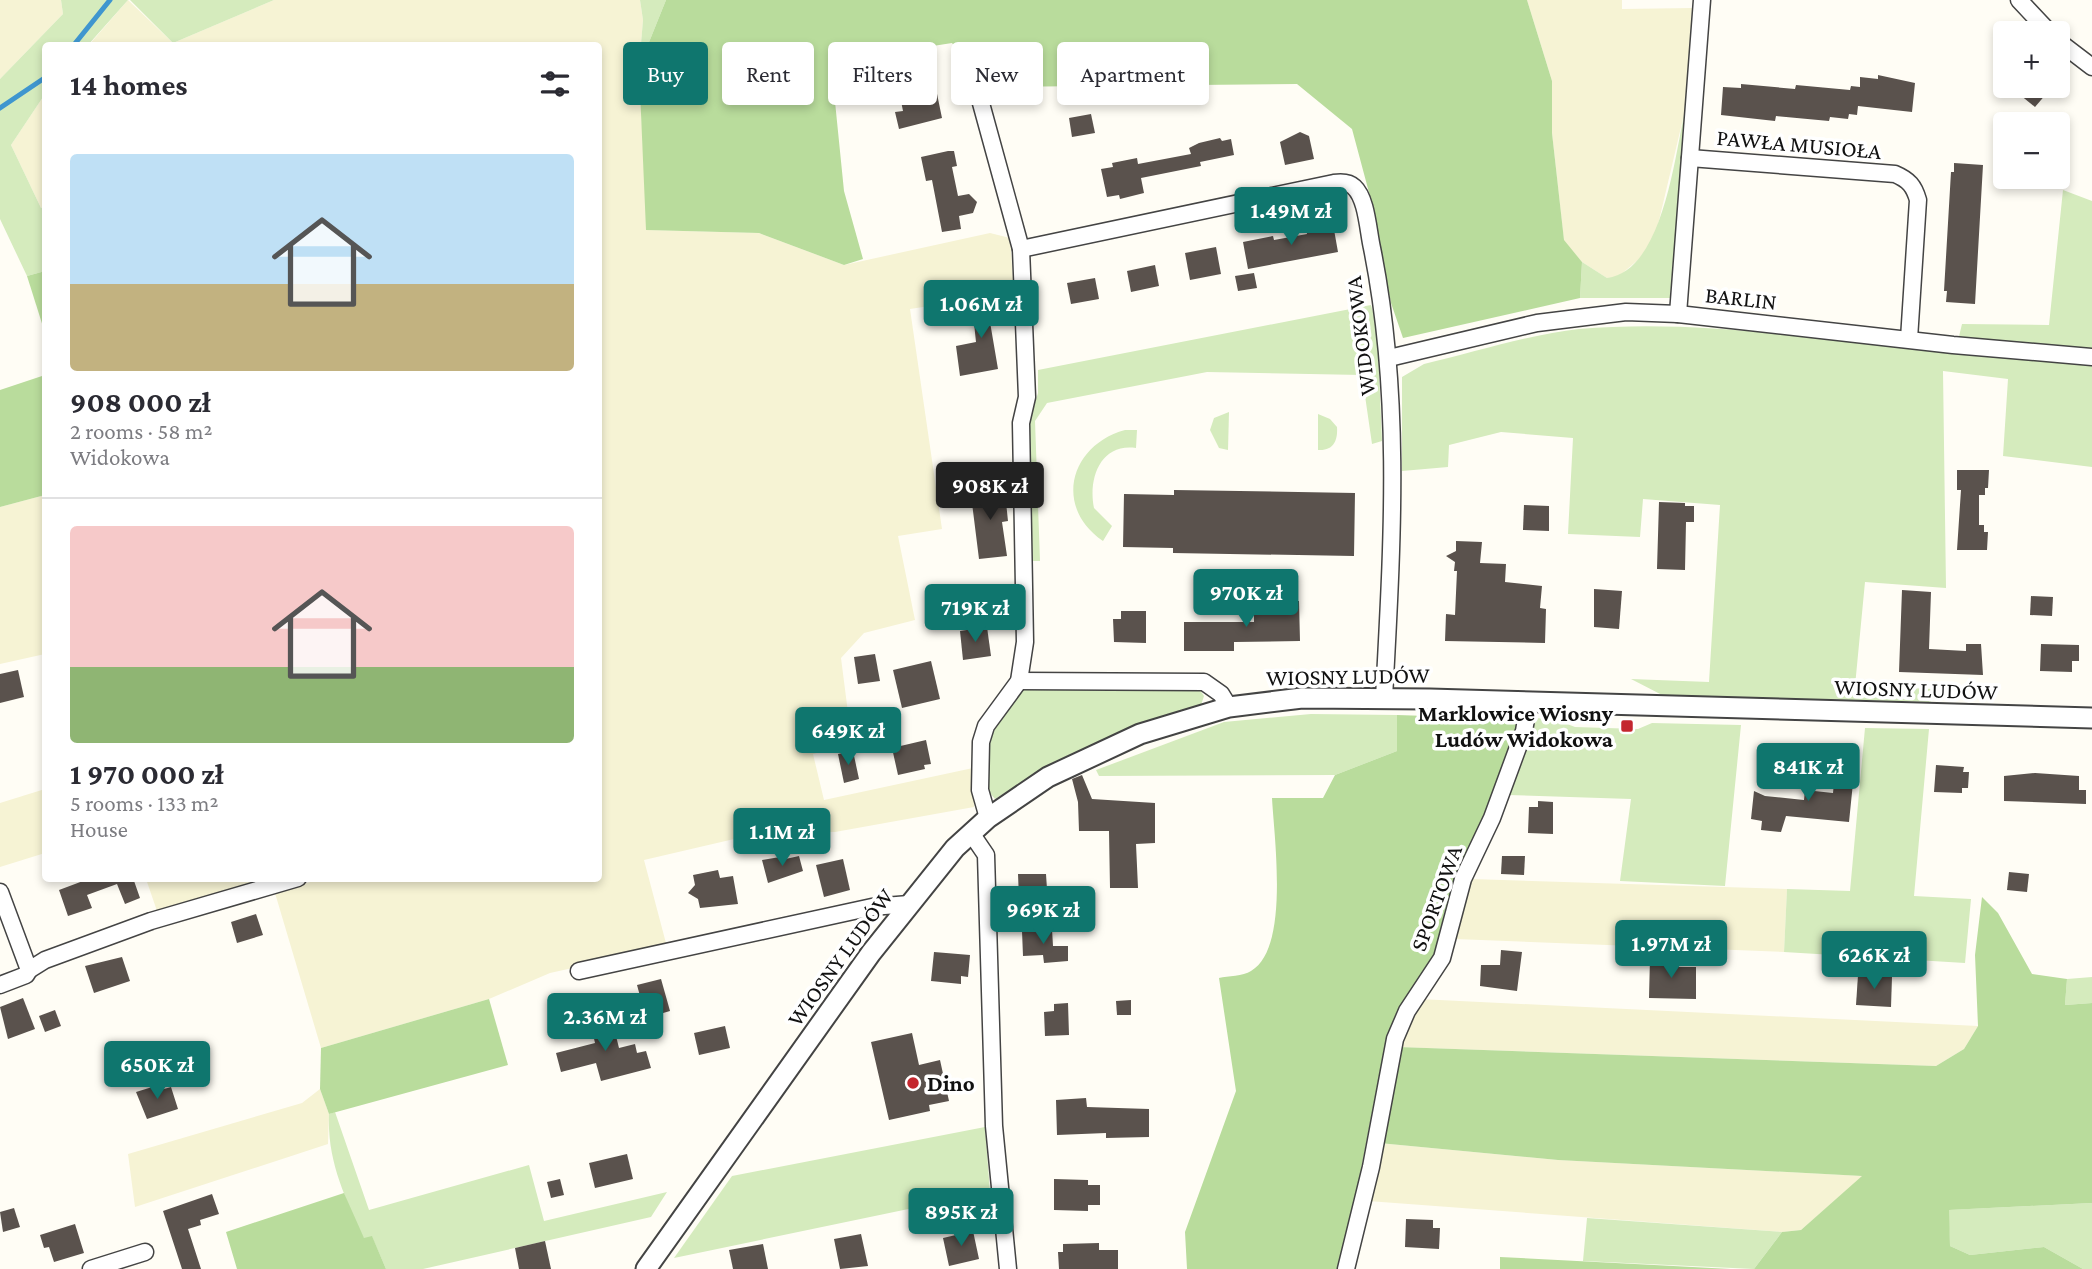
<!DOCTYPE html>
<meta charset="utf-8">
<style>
body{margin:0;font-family:"Crimson Pro",serif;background:#f2f2f3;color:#2b2b33;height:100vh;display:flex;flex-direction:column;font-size:26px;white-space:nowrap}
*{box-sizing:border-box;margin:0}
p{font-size:23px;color:#7c7c81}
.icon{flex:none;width:38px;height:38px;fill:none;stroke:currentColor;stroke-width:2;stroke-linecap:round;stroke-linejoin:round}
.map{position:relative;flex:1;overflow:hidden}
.details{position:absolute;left:42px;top:42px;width:560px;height:840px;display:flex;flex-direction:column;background:#fff;border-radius:7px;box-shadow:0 4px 10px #0003}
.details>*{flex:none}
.top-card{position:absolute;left:623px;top:42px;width:665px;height:63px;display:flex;gap:14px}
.controls{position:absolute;left:1993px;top:21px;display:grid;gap:14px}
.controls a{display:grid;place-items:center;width:77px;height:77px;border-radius:7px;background:#fff;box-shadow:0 4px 10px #0003;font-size:35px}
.price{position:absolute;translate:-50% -60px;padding:0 16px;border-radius:7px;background:#0f766e;color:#fff;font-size:23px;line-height:46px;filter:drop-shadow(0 2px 4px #0008)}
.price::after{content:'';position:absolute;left:50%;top:42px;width:21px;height:16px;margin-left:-10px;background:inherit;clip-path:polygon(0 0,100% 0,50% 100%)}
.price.current{background:#222;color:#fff}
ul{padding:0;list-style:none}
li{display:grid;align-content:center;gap:14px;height:371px;padding:0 28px}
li+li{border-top:2px solid #e1e1e2}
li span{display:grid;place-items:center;height:217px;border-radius:7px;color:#555}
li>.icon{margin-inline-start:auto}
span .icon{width:126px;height:126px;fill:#fffc;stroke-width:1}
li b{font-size:30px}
h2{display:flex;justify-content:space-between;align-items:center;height:84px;padding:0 28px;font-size:30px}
.tag{padding:0 24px;border-radius:7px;background:#fff;box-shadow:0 4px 10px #0003;font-size:24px;line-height:63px}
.tag.current{background:#0f766e;color:#fff}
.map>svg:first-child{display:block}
.farmland{fill:#f6f3d4}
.green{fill:#d5ebbd}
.forest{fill:#b9dc9c}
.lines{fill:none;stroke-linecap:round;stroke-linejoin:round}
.stream{stroke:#3f96cf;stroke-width:5}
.building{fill:#5a524d}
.minor-casing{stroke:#444;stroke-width:19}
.tertiary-casing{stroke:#444;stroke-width:23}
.minor{stroke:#fff;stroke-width:16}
.tertiary{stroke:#fff;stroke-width:19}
.poi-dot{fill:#c4262e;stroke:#fff;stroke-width:2.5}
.labels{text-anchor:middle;stroke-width:7;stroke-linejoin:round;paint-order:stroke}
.street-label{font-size:23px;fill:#111;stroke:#fff}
.poi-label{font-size:23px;font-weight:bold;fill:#111;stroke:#fff;text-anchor:end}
</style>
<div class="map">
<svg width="2092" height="1269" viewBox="0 0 2092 1269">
<rect width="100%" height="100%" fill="#fffdf5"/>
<g class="farmland">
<polygon points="0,0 61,0 63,14 0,79"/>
<polygon points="128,0 173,43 274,0 640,0 643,20 639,67 647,230 759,233 844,265 990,233 1010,238 1014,293 910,309 942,529 898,536 915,620 864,633 841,658 852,744 813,754 824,800 973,768 974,807 835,832 785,831 747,836 644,860 667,947 550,973 489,999 321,1048 275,893 323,878 598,878 598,46 88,46"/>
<polygon points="1527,0 1622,0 1622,9 1692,8 1686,106 1657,229 1647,252 1618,277 1607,278 1582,262 1564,241 1552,133 1552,81"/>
<polygon points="45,94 45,206 41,208 11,145"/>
<polygon points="45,495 45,654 0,664 0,507"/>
<polygon points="45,789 45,853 0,867 0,803"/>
<polygon points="146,879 271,879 157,911"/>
<polygon points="1471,879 1787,889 1784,952 1455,939 1461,897"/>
<polygon points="1419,999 1978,1026 1964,1049 1936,1066 1398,1047"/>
<polygon points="320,1089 329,1114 328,1144 135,1207 128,1154 302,1103"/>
<polygon points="1379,1143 1558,1160 1863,1176 1801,1230 1782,1232 1368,1201"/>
</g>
<g class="green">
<polygon points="61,0 128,0 88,45 46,46 45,94 11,145 41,208 45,206 45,271 27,276 0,219 0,79 63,14"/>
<polygon points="130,0 274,0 173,43"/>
<polygon points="640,0 666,0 639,67 643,20"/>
<path d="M 1686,106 L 1670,298 L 1580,298 L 1582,262 L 1607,278 C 1664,271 1675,152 1686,106 Z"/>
<path d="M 2063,190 L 2092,201 L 2092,467 L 2003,456 L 2008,379 L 1943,371 L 1946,588 L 1865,582 L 1855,686 L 1932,689 L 1931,702 L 1664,696 L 1631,679 L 1709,682 L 1720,505 L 1643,499 L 1640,537 L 1568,534 L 1573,438 L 1501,432 L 1449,445 L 1448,467 L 1402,471 L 1402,377 L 1424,364 C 1472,353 1531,334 1579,329 C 1703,318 1833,342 1955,353 L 1962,324 L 2049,325 Z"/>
<polygon points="1371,305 1377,326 1382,441 1372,444 1362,375 1207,372 1047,403 1035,421 1040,561 1029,561 1027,428 1038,393 1038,370"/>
<polygon points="1229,412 1228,450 1219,448 1210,430 1214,418"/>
<path d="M 1318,414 L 1330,419 L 1337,427 C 1338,441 1333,451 1318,450 Z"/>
<path d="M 1125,430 L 1137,430 L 1136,448 C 1100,443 1088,479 1094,508 L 1112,526 L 1103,541 C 1053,507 1070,445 1125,430 Z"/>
<polygon points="1022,687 1200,690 1204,696 1201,705 1140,723 1058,760 995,799 984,786 990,727"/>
<polygon points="1311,714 1397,715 1397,751 1335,775 1099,776 1096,770 1224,722"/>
<polygon points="1533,718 1554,719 1575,727 1638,729 1652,723 1741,725 1725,886 1620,881 1631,799 1508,795"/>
<polygon points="1865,728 1929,729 1914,896 1971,899 1965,963 1784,952 1787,889 1850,891"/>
<polygon points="2092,977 2092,1003 2065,1005 2067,979"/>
<path d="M 335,1112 L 369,1210 L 529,1165 L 544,1221 L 667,1192 L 651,1217 L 423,1269 L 386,1269 L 372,1237 L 364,1239 C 345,1197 327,1161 329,1114 Z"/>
<polygon points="985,1127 990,1192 674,1258 732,1176"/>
<polygon points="2092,1203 2092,1269 2083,1269 2044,1247 1970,1255 1950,1246 1948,1210"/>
<polygon points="1587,1218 1782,1232 1754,1269 1583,1261"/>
</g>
<g class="forest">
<polygon points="666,0 1527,0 1552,81 1552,133 1564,240 1582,262 1580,298 1403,338 1391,303 1371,200 1352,129 1297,84 984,87 952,43 831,62 844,191 863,259 844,265 759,233 646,230 639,67"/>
<polygon points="45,271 46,271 45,333 27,276"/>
<polygon points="45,375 45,495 0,507 0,390"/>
<path d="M 1397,715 L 1518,719 L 1507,761 L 1447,902 L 1434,956 L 1397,1011 L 1386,1039 L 1342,1269 L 1187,1269 L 1185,1232 L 1236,1091 L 1219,978 C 1228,976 1243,976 1251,971 C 1290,949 1274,837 1272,798 L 1323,798 L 1335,775 L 1397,751 Z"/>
<polygon points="1982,897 1998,913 2032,974 2067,979 2065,1005 2092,1003 2092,1203 1949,1210 1950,1246 1970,1255 2044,1247 2083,1269 1754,1269 1782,1232 1801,1230 1862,1176 1558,1160 1379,1143 1398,1047 1936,1066 1964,1049 1978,1026 1975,955"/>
<polygon points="489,999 508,1065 329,1114 320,1089 321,1048"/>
<polygon points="344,1193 364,1238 372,1236 386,1269 237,1269 226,1232"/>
<polygon points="1500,1257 1731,1269 1500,1269"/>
</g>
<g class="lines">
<g class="stream">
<polyline points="73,46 110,0"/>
<polyline points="0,108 46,77"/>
</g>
</g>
<g class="building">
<polygon points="1878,75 1915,83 1912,112 1858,106 1857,115 1849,114 1848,119 1830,117 1829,121 1776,116 1775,121 1721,115 1723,87 1741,88 1741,84 1795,89 1796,85 1850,90 1851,86 1860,87 1860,77 1878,79"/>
<polygon points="2009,86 2053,86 2035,107"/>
<polygon points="936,89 942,118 899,129 895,112 903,111 900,96"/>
<polygon points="1091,114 1095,133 1072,137 1069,118"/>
<polygon points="1300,132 1309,136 1314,159 1285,165 1280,142"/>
<polygon points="1220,138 1222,141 1231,139 1234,155 1200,162 1201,166 1141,178 1144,193 1120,199 1119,195 1107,197 1101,169 1113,167 1112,163 1137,158 1138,164 1191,154 1189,148 1199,143"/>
<polygon points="948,151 954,151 957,166 952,167 958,196 969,194 977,202 973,213 959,216 961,229 942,232 932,180 926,181 921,157"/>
<polygon points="1954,163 1983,165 1975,304 1946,302 1947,291 1944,291 1951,172 1954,172"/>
<polygon points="1333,224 1338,252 1248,269 1243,242 1273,236 1274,240 1307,234 1306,229"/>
<polygon points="1216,247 1221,274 1190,280 1185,253"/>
<polygon points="1155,265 1159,286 1131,292 1127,271"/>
<polygon points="1254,273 1257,288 1238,291 1235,276"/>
<polygon points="1095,278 1099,299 1071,304 1067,283"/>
<polygon points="1003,301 1005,320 990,322 998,369 960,376 956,346 976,342 972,304"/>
<polygon points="1957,470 1989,470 1988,488 1985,488 1985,495 1979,495 1979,525 1984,525 1984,532 1988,532 1987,550 1957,550 1961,490 1957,490"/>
<polygon points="998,483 1000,502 1006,502 1008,521 1002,522 1007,556 979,559 971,495 981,494 980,485"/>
<polygon points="1174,490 1355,493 1354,556 1173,553 1173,548 1123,547 1124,494 1174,495"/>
<polygon points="1659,502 1685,503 1685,506 1694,506 1694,522 1686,522 1685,570 1657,569"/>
<polygon points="1524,505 1549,506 1549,531 1523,530"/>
<polygon points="1456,541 1482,542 1480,563 1506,564 1505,582 1542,586 1540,608 1546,609 1545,643 1445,641 1446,614 1455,615 1457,571 1454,571 1455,562 1446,556 1456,551"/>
<polygon points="1594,589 1622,591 1619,629 1594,627"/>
<polygon points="1902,590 1931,592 1929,649 1966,651 1966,644 1981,644 1983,675 1899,672"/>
<polygon points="2031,596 2053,597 2052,616 2030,615"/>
<polygon points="1299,601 1300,641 1234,642 1234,651 1184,651 1184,622 1254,622 1254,602"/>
<polygon points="1121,611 1146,611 1146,643 1114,642 1113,619 1121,619"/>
<polygon points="987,627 991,656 963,660 960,631"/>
<polygon points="2041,644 2079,645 2079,661 2072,661 2072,672 2040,671"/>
<polygon points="875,654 880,681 858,684 854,657"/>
<polygon points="931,661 940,699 902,708 893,670"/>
<polygon points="18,670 24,697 0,703 0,674"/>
<polygon points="926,740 931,764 924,765 925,769 898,775 892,748"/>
<polygon points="853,751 859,779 844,783 838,754"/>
<polygon points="1836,761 1855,763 1849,822 1786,816 1781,832 1761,830 1762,821 1751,819 1754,791 1765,796 1804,800 1805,790 1833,793"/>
<polygon points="1936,765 1964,767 1963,772 1969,772 1968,788 1962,788 1962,793 1934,792"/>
<polygon points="2035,773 2079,776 2079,790 2086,790 2086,804 2004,801 2004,776"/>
<polygon points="1082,775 1092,799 1155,803 1155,843 1136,844 1138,888 1110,888 1109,831 1079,831 1078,802 1072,779"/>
<polygon points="1538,801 1553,802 1553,834 1528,833 1529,807 1538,807"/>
<polygon points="799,856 803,871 768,883 762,860 780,857 781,860"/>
<polygon points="1502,856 1525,856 1524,875 1501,874"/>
<polygon points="843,859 850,890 824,897 816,865"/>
<polygon points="718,870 720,878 733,876 738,904 700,908 698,899 688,893 695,885 693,875"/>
<polygon points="2009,872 2029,874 2027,892 2007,890"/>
<polygon points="1018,874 1046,874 1047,889 1064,888 1065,905 1046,905 1046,899 1019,899"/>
<polygon points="91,878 133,878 140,898 125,904 117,884 87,895 92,908 68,916 59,890"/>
<polygon points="256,914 263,935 237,943 231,922"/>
<polygon points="1052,929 1053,946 1068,946 1068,961 1044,963 1043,955 1023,956 1022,931"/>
<polygon points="1501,950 1522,952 1517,991 1480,986 1481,965 1500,965"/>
<polygon points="934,952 970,955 968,977 961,976 961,984 931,981"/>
<polygon points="122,957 130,981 94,993 85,966"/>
<polygon points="1650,958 1676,958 1676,967 1696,967 1696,999 1649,998"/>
<polygon points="1858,975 1892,977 1891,1007 1856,1005"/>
<polygon points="661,979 670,1011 646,1018 637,985"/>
<polygon points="23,998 35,1029 8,1039 0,1007"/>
<polygon points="1131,1000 1131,1015 1117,1015 1116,1001"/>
<polygon points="1068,1003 1069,1035 1045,1036 1044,1012 1054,1011 1054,1004"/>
<polygon points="55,1010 61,1026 45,1032 39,1016"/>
<polygon points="610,1012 619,1048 635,1044 637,1053 646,1051 651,1068 601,1081 596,1063 561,1072 556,1053 595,1043 589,1017"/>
<polygon points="725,1026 730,1048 699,1055 694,1033"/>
<polygon points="912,1033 919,1065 940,1060 949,1101 929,1105 930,1111 889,1120 871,1042"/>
<polygon points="162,1084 164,1089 171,1087 178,1109 147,1119 136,1092"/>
<polygon points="1086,1098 1087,1107 1149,1109 1149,1137 1106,1138 1106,1133 1057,1135 1056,1100"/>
<polygon points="627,1154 633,1179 595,1188 589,1163"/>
<polygon points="560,1179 564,1195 551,1198 547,1182"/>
<polygon points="1054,1179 1088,1180 1088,1185 1100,1185 1100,1205 1088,1205 1088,1211 1054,1210"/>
<polygon points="212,1194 219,1214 200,1220 201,1225 188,1229 201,1269 182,1269 163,1211"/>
<polygon points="14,1208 20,1227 3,1232 0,1212"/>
<polygon points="1406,1219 1433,1220 1433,1228 1440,1228 1439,1249 1405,1247"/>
<polygon points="75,1224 84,1253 54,1262 49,1247 44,1248 40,1235"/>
<polygon points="973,1231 979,1259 949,1266 943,1238"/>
<polygon points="861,1234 868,1266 840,1269 834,1239"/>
<polygon points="545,1241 551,1269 519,1269 515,1248"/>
<polygon points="1099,1243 1099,1250 1118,1250 1118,1269 1059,1269 1058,1252 1063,1252 1063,1244"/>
<polygon points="763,1244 768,1269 733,1269 729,1250"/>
</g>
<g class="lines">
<g class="minor-casing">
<g id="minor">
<polyline points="2019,0 2050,33"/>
<polyline points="2058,41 2092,67"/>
<polyline points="979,96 1021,249 1027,397 1021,423 1025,642 1019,681 986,726 981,742 980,790 988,818"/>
<path d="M 1690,158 L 1895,174 C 1909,180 1914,186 1918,200 L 1909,339"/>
<path d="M 1021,249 L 1334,183 C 1341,182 1349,182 1354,187 C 1367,199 1368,231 1372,248 C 1402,397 1392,547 1384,698"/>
<polyline points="1678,314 1702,0"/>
<polyline points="1389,358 1537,323 1626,312 1678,314 1953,345 2092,357"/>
<polyline points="1019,681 1204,682 1221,694 1229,707"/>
<polyline points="971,833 986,855 994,1126 1008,1269"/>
<polyline points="0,892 29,970 26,975 0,985"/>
<polyline points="29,970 45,960 151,921 298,878"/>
<polyline points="579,971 872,907 909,904"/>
<polyline points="91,1269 145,1252"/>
<polyline points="1346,1269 1371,1167 1395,1039 1407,1011 1442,958 1463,879 1492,818 1524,731 1529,702"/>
</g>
</g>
<g class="tertiary-casing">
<polyline id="tertiary" points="646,1269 871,953 955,848 988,818 1048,777 1140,734 1229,707 1302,698 1430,699 2092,718"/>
</g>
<use href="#minor" class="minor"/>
<use href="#tertiary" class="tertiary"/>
</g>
<g class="poi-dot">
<rect x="1620" y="719" width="14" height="14" rx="3.5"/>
<circle cx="913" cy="1083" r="7"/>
</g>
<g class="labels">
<g class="street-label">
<text transform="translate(1799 144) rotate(5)" y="8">PAWŁA MUSIOŁA</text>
<text transform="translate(1741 298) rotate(6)" y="8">BARLIN</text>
<text transform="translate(1360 336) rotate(-97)" y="8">WIDOKOWA</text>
<text transform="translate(1348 676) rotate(-1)" y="8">WIOSNY LUDÓW</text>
<text transform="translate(1916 689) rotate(2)" y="8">WIOSNY LUDÓW</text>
<text transform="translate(1436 898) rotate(-70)" y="8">SPORTOWA</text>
<text transform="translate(840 957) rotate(-54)" y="8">WIOSNY LUDÓW</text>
</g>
<g class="poi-label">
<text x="1613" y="721">Marklowice Wiosny<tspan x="1613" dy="26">Ludów Widokowa</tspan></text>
<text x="927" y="1091" text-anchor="start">Dino</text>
</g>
</g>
</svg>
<div class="controls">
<a>+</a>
<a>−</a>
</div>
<b class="price" style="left:1291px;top:247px">1.49M zł</b>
<b class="price" style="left:981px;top:340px">1.06M zł</b>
<b class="price current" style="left:990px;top:522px">908K zł</b>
<b class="price" style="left:1246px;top:629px">970K zł</b>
<b class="price" style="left:975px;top:644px">719K zł</b>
<b class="price" style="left:848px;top:767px">649K zł</b>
<b class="price" style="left:1808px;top:803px">841K zł</b>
<b class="price" style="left:782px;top:868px">1.1M zł</b>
<b class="price" style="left:1043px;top:946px">969K zł</b>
<b class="price" style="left:1671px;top:980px">1.97M zł</b>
<b class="price" style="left:1874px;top:991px">626K zł</b>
<b class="price" style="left:605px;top:1053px">2.36M zł</b>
<b class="price" style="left:157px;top:1101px">650K zł</b>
<b class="price" style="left:961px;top:1248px">895K zł</b>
<div class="top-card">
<a class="tag current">Buy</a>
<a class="tag">Rent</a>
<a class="tag">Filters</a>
<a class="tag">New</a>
<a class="tag">Apartment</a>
</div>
<section class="details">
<h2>14 homes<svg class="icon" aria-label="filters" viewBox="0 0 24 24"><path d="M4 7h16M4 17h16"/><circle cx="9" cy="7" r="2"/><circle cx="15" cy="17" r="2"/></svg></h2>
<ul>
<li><span style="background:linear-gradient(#bfe0f5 60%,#c2b280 0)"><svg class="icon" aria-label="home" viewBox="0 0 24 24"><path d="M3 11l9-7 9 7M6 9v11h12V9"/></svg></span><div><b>908 000 zł</b><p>2 rooms · 58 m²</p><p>Widokowa</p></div></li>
<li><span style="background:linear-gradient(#f6c9c9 65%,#8fb573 0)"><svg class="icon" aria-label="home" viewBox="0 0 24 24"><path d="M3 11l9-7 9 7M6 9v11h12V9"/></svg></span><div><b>1 970 000 zł</b><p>5 rooms · 133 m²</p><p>House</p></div></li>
</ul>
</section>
</div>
